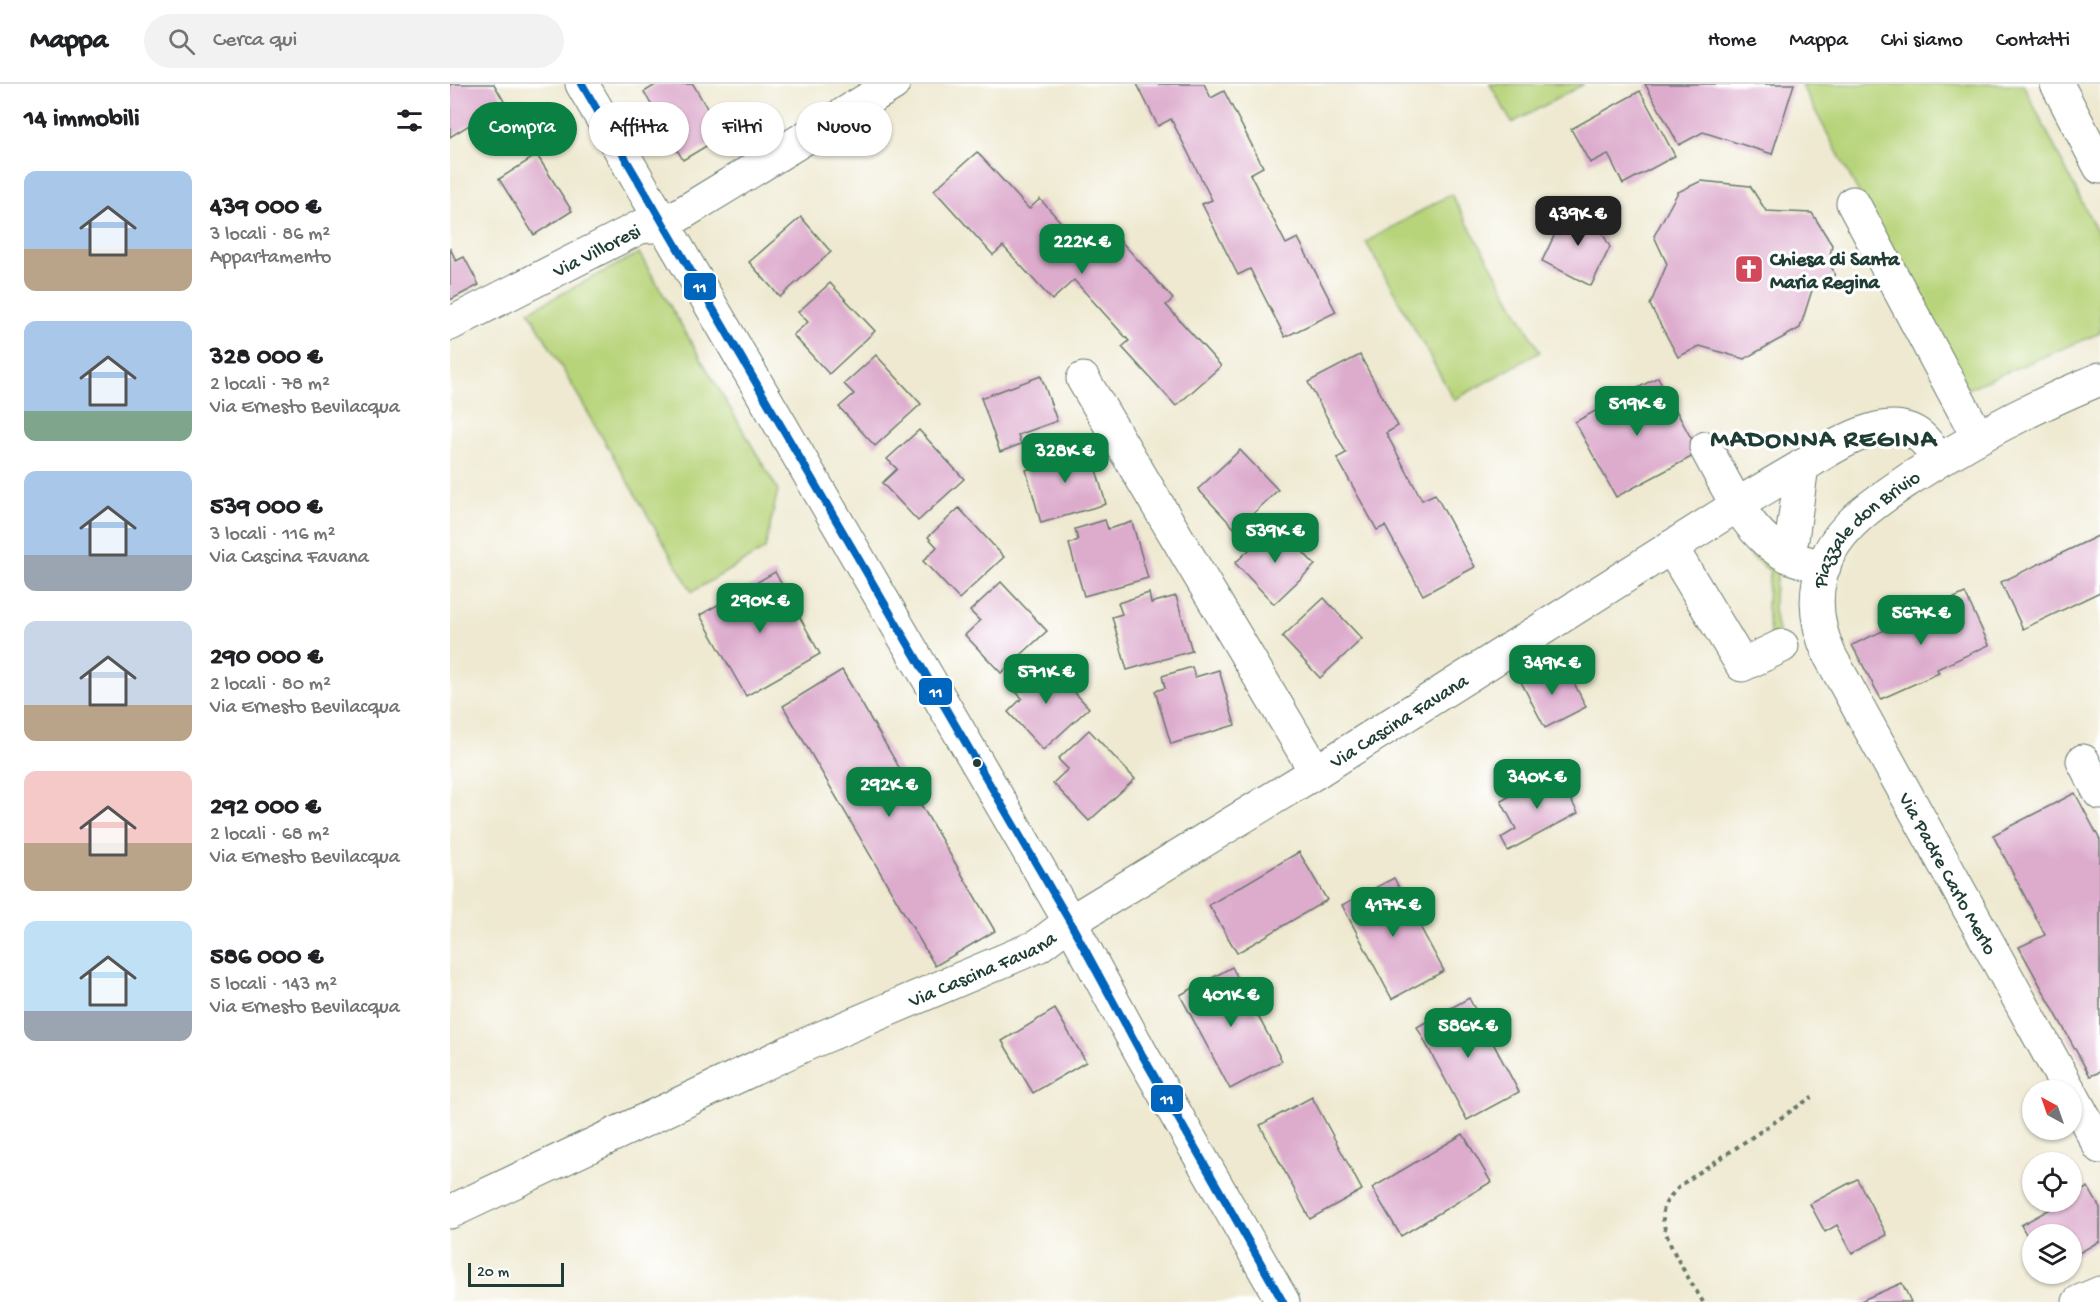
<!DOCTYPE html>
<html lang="it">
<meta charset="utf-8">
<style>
body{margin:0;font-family:"Gochi Hand",sans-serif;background:#f2f2f2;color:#202124;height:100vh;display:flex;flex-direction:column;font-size:22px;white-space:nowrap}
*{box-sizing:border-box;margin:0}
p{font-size:20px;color:#757577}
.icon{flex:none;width:33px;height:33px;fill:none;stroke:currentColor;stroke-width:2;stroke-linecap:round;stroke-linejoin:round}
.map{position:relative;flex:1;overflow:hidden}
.sheet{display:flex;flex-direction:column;background:#fff;width:450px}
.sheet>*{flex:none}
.banner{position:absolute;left:18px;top:18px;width:570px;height:54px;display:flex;gap:12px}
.needle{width:39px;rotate:320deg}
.fabs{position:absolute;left:1572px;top:996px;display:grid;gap:12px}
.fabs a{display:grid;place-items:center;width:60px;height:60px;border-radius:50%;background:#fff;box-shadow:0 2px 4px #0004;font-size:30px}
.scale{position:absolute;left:18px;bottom:15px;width:96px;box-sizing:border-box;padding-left:6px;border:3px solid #1f3d34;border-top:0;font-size:16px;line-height:21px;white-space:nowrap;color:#1f3d34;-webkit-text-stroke:4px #fff;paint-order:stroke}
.price{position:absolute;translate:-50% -51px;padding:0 14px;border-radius:12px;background:#0b8043;color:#fff;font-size:20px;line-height:39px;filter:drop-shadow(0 2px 3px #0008)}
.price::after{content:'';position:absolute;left:50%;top:36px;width:18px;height:14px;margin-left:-9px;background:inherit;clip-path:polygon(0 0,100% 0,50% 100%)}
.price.on{background:#222;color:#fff}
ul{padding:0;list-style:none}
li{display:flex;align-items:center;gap:18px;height:150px;padding:0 24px}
li span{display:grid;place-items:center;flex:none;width:168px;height:120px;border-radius:12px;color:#555}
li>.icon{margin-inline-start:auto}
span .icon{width:72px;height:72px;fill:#fffc;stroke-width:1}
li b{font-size:26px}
h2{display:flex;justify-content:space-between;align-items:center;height:72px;padding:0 24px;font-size:26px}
.chip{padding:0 21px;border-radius:27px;background:#fff;box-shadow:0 2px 4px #0004;font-size:21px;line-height:54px}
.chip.on{background:#0b8043;color:#fff}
header{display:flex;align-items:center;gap:36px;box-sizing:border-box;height:84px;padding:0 30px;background:#fff;border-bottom:2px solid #e0e0e0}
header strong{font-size:28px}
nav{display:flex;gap:33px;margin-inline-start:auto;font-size:21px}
.search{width:420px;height:54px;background:#f2f2f2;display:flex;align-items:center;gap:15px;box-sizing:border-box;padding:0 21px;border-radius:33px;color:#757577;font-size:22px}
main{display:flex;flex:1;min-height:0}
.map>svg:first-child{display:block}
.grass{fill:#b8d47a;stroke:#6c8857;stroke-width:1.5}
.building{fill:#ddaccd}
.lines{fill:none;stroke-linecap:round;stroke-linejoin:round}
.minor-casing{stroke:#67796b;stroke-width:35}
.path{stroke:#67796b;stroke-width:4;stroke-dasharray:4.5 4.5;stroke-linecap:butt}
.minor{stroke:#fff;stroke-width:33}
.bus-1-casing{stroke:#fff;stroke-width:12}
.bus-1{stroke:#0065bd;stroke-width:8}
.bus-dot{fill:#1f3d34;stroke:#fff;stroke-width:2}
.labels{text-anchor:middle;stroke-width:6;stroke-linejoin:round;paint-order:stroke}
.street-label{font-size:20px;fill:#1f3d34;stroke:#fff}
.poi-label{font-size:20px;font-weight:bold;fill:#1f3d34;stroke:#fff;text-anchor:start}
.district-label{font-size:26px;font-weight:bold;letter-spacing:1.5px;fill:#1f3d34;stroke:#fff}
.line-badge{stroke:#fff;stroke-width:2}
.badge-label{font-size:16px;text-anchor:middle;font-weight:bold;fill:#fff}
</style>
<header>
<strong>Mappa</strong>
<div class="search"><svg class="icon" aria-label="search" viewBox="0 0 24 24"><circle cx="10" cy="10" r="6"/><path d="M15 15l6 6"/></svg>Cerca qui</div>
<nav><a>Home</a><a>Mappa</a><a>Chi siamo</a><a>Contatti</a></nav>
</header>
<main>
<section class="sheet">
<h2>14 immobili<svg class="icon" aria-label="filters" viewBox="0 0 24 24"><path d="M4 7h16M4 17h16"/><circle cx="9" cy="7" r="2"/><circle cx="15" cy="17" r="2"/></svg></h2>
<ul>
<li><span style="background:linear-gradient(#a9c7e8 65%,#b9a48a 0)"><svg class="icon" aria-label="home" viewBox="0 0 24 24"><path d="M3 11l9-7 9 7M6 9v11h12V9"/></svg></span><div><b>439 000 €</b><p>3 locali · 86 m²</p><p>Appartamento</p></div></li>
<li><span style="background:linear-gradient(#a9c7e8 75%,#7fa58c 0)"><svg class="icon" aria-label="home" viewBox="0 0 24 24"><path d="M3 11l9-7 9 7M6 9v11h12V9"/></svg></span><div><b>328 000 €</b><p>2 locali · 78 m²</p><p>Via Ernesto Bevilacqua</p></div></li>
<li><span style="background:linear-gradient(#a9c7e8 70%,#9aa5b1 0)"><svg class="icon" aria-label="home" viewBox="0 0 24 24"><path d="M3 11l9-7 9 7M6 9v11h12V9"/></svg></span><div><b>539 000 €</b><p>3 locali · 116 m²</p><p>Via Cascina Favana</p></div></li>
<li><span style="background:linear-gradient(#c9d6e8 70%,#b9a48a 0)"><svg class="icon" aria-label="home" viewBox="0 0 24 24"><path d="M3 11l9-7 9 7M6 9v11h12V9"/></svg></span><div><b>290 000 €</b><p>2 locali · 80 m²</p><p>Via Ernesto Bevilacqua</p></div></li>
<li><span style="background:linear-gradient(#f6c9c9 60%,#b9a48a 0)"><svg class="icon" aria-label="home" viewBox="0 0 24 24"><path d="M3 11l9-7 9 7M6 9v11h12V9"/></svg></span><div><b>292 000 €</b><p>2 locali · 68 m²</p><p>Via Ernesto Bevilacqua</p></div></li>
<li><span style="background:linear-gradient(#bfe0f5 75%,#9aa5b1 0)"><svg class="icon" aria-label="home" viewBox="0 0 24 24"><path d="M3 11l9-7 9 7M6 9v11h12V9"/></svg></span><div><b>586 000 €</b><p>5 locali · 143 m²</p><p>Via Ernesto Bevilacqua</p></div></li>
</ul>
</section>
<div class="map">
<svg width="1650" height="1218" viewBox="0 0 1650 1218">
<rect width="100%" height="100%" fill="#fff"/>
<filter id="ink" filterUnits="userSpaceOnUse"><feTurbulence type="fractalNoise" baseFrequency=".0167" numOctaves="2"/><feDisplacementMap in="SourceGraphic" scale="12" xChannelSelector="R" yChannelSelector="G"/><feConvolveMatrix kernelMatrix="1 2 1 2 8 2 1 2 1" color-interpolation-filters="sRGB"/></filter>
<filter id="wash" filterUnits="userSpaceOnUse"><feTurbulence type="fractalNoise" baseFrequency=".008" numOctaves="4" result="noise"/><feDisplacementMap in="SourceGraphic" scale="24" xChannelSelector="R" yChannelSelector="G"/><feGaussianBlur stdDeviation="1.35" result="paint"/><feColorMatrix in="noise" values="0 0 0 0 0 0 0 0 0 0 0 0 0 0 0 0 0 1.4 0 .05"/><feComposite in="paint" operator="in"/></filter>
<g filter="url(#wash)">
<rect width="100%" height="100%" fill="#eee9d0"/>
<g class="grass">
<polygon points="1040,0 1134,0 1062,39"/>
<polygon points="1351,0 1573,0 1650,154 1650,249 1514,306"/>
<polygon points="1001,110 1090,268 1004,316 916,158"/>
<polygon points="189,169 328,406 315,465 242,508 79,227"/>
<path d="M 1295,454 L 1330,483 C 1322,504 1322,529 1329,551 L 1321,553 C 1316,531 1316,509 1320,487 L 1302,473 L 1289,459 Z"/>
</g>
<g id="blocks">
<g class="building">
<polygon points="0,0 44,0 55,19 0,53"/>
<polygon points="207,0 243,0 273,52 233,76 194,8"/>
<polygon points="687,0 754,0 761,14 774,7 813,83 800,90 836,160 848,154 886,228 835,253 800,185 788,191 752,120 762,116 721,35 708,42"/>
<polygon points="1195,0 1344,0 1322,70 1253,48 1229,61"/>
<polygon points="1190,7 1225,72 1173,100 1158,70 1140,79 1121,45"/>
<polygon points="527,68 579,125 590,115 645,176 669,155 723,215 716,221 771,282 726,322 672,263 679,257 624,196 602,216 553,162 543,171 484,106"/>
<polygon points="87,71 122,127 84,151 49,95"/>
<polygon points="1251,97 1300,102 1316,127 1362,129 1382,161 1379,177 1385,191 1363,203 1350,244 1294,275 1250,262 1228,273 1200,221 1217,180 1204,152 1228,108"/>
<polygon points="1118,123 1145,136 1160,163 1141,202 1092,177"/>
<polygon points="351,133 381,168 330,213 299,178"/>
<polygon points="0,164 6,177 14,173 29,201 0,216"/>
<polygon points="380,199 425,247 379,290 343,251 358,238 348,228"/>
<polygon points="426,271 471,320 425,362 389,323 404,310 394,300"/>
<polygon points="910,271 948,342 936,349 972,416 985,410 1025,483 973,511 935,442 927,446 887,374 896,369 858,298"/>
<polygon points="591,292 607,337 568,351 571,360 550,368 531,314"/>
<polygon points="1208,293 1249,369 1166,413 1125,338"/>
<polygon points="469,346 514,395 468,437 432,399 447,385 437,375"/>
<polygon points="613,362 616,372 640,365 656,420 591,439 576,386 586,383 583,371"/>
<polygon points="790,366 828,406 786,446 748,405"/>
<polygon points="509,424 554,473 509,515 473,477 487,463 478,453"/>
<polygon points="655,436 658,445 682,438 698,494 634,512 619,460 628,456 625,445"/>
<polygon points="827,440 865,481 824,520 785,479"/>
<polygon points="1650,451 1650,508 1573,545 1551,498"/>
<polygon points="325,488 370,570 296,612 250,531"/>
<polygon points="551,498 597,547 551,589 515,551 530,537 520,527"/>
<polygon points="699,509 701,519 726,512 742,567 677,586 662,533 672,530 668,519"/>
<polygon points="1515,509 1539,561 1487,585 1489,589 1431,615 1402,561"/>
<polygon points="874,514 912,555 870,594 832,553"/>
<polygon points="594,575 639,624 593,666 558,628 572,614 562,604"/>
<polygon points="1089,582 1098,600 1119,589 1136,623 1095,644 1068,592"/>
<polygon points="742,583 745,593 769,586 785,641 721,660 705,607 715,604 712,592"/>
<polygon points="392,586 545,847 485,882 333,622"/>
<polygon points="639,646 685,695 639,737 603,699 618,685 608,675"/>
<polygon points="1105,687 1128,729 1058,767 1051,754 1066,745 1051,717"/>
<polygon points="1625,709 1650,756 1650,988 1640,992 1569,863 1595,851 1543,751"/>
<polygon points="849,768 877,816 787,869 759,821"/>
<polygon points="944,794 994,887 942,915 892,821"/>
<polygon points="782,883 832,977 780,1005 730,911"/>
<polygon points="1019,914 1069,1008 1017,1036 967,943"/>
<polygon points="605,925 636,978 583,1009 552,957"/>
<polygon points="862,1013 912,1106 860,1135 810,1041"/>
<polygon points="1013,1050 1041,1098 951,1152 922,1104"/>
<polygon points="1407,1095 1437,1151 1402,1169 1387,1141 1375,1148 1360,1120"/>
<polygon points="1638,1103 1650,1124 1650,1157 1622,1173 1622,1150 1582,1150 1582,1161 1571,1141 1613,1118 1622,1118 1622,1112"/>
<polygon points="1452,1199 1461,1218 1408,1218"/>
</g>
</g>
</g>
<g filter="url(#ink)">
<use href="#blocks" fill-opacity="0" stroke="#67796b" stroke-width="1.5"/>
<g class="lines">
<g class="minor-casing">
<g id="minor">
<polyline points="132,0 620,838 691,969 833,1218"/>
<polyline points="1607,0 1650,83"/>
<polyline points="1403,119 1528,353"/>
<path id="s1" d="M 0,240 L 190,143 L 213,141 L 443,0"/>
<polyline points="633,295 866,688"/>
<path d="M 1256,364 C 1277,402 1297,451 1338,472 C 1349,477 1361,480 1374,483"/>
<path d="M 1300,413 C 1318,402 1337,391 1356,380 C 1388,360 1449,319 1479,362"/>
<polyline points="1342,455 1352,382"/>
<polyline points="1221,463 1292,581 1332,562"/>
<polyline points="1633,677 1650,709"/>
<path id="s2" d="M 1619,1006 L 1380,572 C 1365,539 1362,504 1378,471 C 1395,437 1430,415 1461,394 C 1521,355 1584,322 1650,295"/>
<polyline points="1622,1011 1650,1063"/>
<path id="s3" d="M 0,1128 L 352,962 L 588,862 L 620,838 L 866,688 L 1275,429"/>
<polyline points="1629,1218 1650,1209"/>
</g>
</g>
<path class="path" d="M 1253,1218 C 1241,1197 1206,1148 1214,1123 C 1218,1113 1227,1105 1235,1098 L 1362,1013"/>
<use href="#minor" class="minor"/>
<g class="bus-1-casing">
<polyline id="bus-1" points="132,0 620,838 691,969 833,1218"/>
</g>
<use href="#bus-1" class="bus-1"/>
</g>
</g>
<defs>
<g id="church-square" transform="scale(1.5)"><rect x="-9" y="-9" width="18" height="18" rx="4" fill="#d1495b" stroke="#fff"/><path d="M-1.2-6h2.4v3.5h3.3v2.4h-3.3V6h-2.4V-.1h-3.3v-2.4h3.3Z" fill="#fff"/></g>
</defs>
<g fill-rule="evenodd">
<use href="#church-square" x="1299" y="185"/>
</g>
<circle class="bus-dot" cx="527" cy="679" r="5"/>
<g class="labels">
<g class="street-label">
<text dy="7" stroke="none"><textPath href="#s1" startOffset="164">Via Villoresi</textPath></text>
<text dy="7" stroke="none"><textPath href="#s2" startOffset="644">Piazzale don Brivio</textPath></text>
<text dy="7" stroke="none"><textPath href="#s3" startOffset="1071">Via Cascina Favana</textPath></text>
<text transform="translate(1499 789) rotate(61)" y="7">Via Padre Carlo Merlo</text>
<text dy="7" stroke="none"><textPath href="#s3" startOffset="585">Via Cascina Favana</textPath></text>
</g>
<g class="poi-label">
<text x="1320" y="181">Chiesa di Santa<tspan x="1320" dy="23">Maria Regina</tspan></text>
</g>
<g class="district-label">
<text x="1374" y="362">MADONNA REGINA</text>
</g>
</g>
<g class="line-badge">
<rect x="233" y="188" width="34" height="29" rx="6" fill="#0065bd"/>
<rect x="468" y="593" width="35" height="29" rx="6" fill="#0065bd"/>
<rect x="700" y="1000" width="34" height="29" rx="6" fill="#0065bd"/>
</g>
<g class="badge-label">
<text x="250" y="208">11</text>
<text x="486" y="613">11</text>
<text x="717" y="1020">11</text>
</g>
</svg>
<div class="fabs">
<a><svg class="needle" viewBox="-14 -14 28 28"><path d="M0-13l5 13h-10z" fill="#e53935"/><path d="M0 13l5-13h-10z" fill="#757577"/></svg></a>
<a><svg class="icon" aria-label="locate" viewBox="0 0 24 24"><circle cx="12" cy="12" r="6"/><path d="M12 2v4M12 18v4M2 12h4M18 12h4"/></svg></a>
<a><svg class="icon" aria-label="layers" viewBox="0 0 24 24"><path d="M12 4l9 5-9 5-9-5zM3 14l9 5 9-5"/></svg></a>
</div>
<div class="scale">20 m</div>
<b class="price on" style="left:1128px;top:163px">439K €</b>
<b class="price" style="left:632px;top:191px">222K €</b>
<b class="price" style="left:1187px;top:353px">519K €</b>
<b class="price" style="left:615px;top:400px">328K €</b>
<b class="price" style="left:825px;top:480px">539K €</b>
<b class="price" style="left:310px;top:550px">290K €</b>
<b class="price" style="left:1471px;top:562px">567K €</b>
<b class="price" style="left:1102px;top:612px">349K €</b>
<b class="price" style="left:596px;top:621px">571K €</b>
<b class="price" style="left:1087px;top:726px">340K €</b>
<b class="price" style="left:439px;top:734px">292K €</b>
<b class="price" style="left:943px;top:854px">417K €</b>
<b class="price" style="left:781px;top:944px">401K €</b>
<b class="price" style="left:1018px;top:975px">586K €</b>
<div class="banner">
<a class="chip on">Compra</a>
<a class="chip">Affitta</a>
<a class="chip">Filtri</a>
<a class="chip">Nuovo</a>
</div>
</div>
</main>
